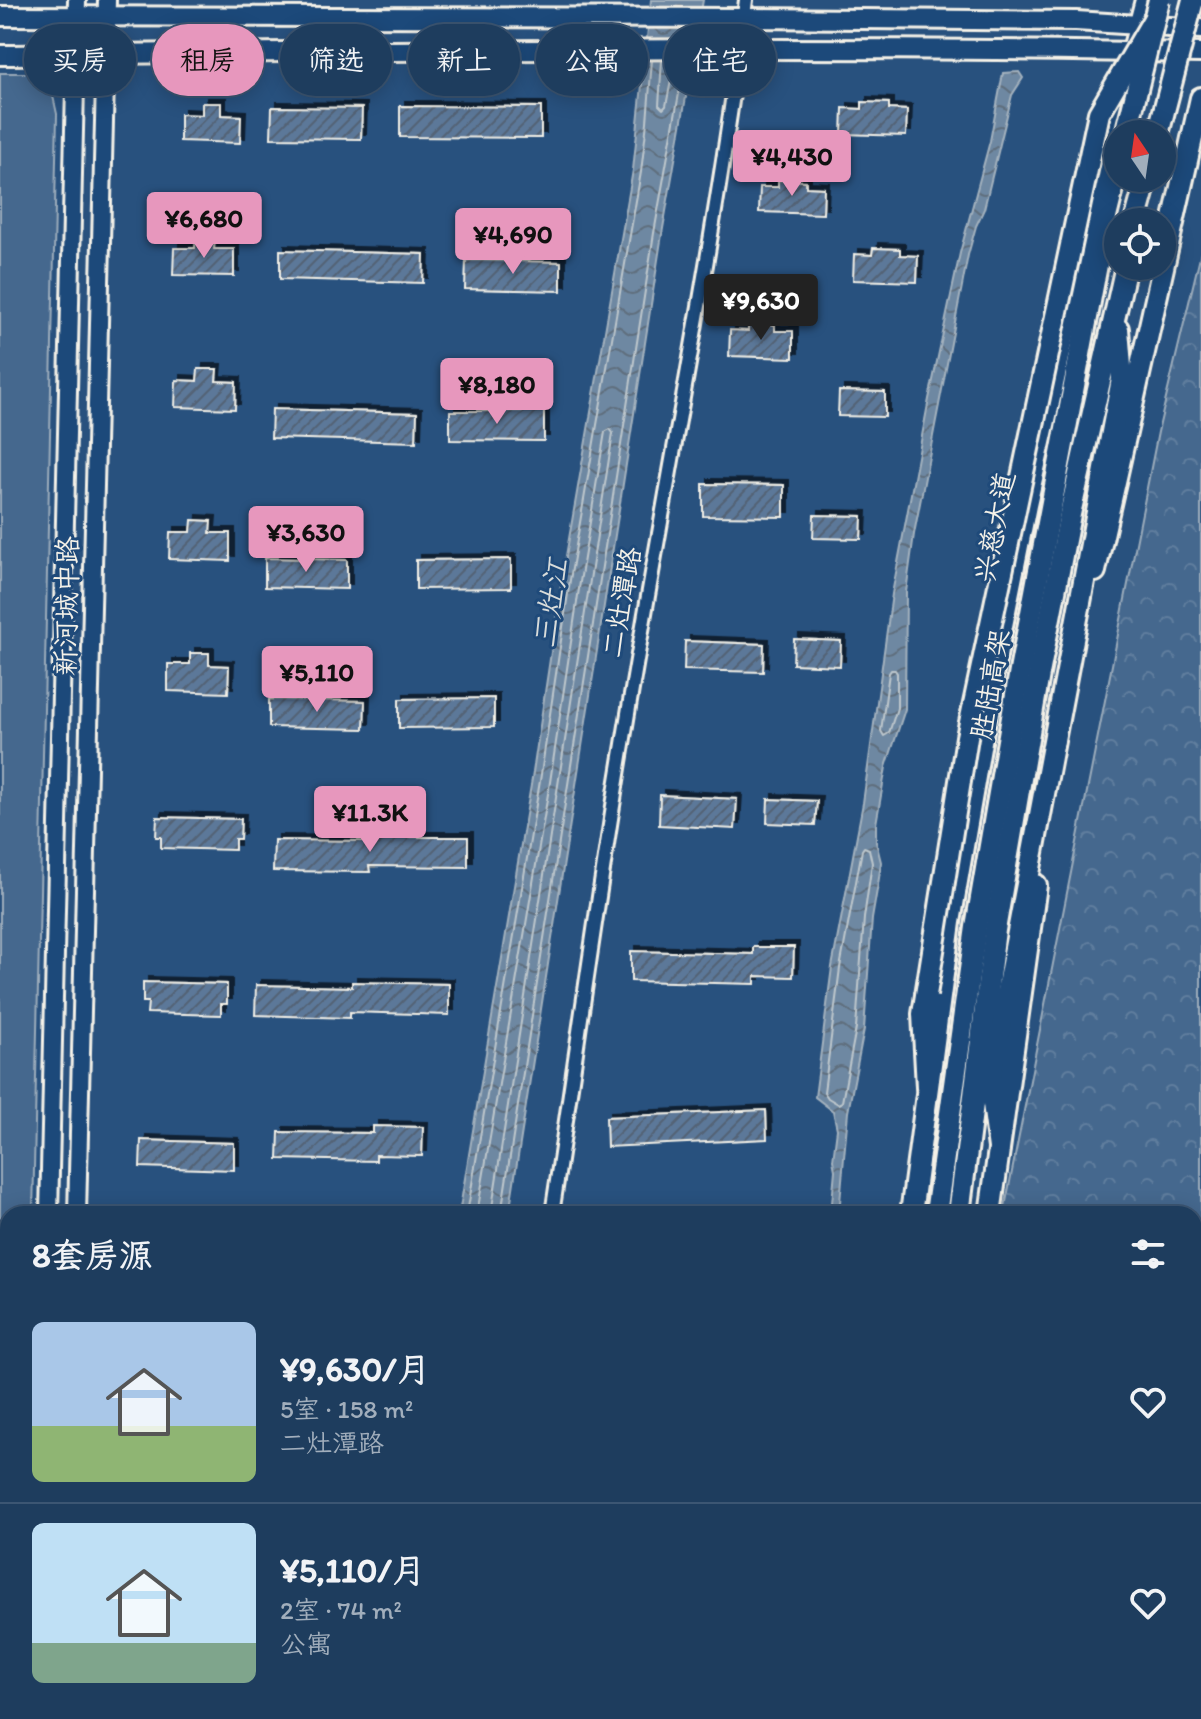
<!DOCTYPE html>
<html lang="zh">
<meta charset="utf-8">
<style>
body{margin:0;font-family:Itim,"LXGW WenKai TC",sans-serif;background:#2b4867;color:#f1f3f6;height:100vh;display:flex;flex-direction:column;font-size:30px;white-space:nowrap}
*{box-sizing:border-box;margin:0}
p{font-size:26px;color:#a1aebc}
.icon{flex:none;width:44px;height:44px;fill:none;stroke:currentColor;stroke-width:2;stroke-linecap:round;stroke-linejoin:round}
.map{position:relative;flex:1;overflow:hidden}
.side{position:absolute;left:0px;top:1206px;width:1202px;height:514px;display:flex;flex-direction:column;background:#1e3d5e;border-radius:24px 24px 0 0;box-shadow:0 4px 20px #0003,0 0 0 2px #3c5673}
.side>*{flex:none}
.banner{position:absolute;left:24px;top:24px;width:800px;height:72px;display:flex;gap:16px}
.needle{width:52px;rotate:347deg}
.fabs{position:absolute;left:1104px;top:120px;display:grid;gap:16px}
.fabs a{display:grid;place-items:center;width:72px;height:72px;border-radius:50%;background:#1e3d5e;box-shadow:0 4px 20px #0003,0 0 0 2px #3c5673;font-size:40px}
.price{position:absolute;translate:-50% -68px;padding:0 18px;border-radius:8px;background:#e797bd;color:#111;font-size:26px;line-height:52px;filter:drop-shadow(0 2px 4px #0008)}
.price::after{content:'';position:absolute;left:50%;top:48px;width:24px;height:18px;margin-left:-12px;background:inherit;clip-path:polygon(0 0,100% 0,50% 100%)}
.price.on{background:#222;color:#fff}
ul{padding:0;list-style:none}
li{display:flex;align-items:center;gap:24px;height:200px;padding:0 32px}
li+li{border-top:2px solid #3c5673}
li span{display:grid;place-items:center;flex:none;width:224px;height:160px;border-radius:12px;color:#555}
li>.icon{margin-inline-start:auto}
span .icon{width:96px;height:96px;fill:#fffc;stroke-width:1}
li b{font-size:34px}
h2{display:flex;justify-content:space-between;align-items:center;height:96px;padding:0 32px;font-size:34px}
.tag{padding:0 28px;border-radius:36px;background:#1e3d5e;box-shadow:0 4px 20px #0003,0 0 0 2px #3c5673;font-size:28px;line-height:72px}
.tag.on{background:#e797bd;color:#111}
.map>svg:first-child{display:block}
.built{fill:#375d86}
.green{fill:#45688e;stroke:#9cacbb;stroke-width:2}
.park{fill:url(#park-crowns);stroke:#9cacbb;stroke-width:2}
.water{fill:url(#water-waves);stroke:#a4b2be;stroke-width:2}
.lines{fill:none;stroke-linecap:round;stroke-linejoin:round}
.shore{stroke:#bec7cc;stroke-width:2}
.building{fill:url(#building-hatch);stroke:#f4f1e8;stroke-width:2;filter:url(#shadow)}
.minor-casing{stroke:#f4f1e8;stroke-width:18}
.tertiary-casing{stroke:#f4f1e8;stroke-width:22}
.secondary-casing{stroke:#f4f1e8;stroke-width:24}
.primary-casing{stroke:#f4f1e8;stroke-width:26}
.trunk-casing{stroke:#f4f1e8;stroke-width:26}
.minor{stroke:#1f4a7a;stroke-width:12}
.tertiary{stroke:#1f4a7a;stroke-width:16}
.secondary{stroke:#1f4a7a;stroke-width:18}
.primary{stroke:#1f4a7a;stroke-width:20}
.trunk{stroke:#1f4a7a;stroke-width:20}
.trunk-bridge-casing{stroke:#f4f1e8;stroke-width:26;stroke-linecap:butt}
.trunk-bridge{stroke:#1f4a7a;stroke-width:20}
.labels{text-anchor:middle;stroke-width:6;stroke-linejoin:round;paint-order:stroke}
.street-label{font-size:28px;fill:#f4f1e8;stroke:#1f4a7a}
.water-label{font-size:30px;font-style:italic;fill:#d9dcda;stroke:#1f4a7a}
</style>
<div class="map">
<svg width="1201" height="1719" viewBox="0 0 1201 1719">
<defs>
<pattern id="park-crowns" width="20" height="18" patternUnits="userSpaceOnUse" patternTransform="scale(2)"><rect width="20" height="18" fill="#45688e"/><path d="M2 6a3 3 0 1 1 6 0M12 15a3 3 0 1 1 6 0" fill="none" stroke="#607e9e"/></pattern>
<pattern id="water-waves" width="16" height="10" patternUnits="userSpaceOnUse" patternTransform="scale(2)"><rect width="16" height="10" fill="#6e88a2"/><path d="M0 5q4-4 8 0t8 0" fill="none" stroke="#5f6e7d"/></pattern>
<pattern id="building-hatch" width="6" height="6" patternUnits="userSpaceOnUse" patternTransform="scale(2)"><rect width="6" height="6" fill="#5b7899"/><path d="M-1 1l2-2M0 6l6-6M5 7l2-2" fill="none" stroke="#536274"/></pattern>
<filter id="shadow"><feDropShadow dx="5" dy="-5" stdDeviation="0" flood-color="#0009"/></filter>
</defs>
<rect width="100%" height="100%" fill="#28517e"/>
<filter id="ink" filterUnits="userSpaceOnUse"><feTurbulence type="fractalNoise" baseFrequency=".0125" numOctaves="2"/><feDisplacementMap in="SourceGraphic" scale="16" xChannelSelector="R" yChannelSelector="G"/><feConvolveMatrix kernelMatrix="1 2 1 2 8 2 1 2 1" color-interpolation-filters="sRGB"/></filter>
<g filter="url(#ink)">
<polygon class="built" points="1194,1365 1201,1365 1201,1719 1007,1719 1008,1712 1194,1712"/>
<polygon class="green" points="0,73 31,73 51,87 57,114 33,1214 8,1214 7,1312 0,1312"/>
<polygon class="park" points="1201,252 1201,1246 1194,1246 1194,1214 1006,1214 1004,1212 1158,432"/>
<g class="water">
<polygon points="651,0 703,0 662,234 509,1214 459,1214 532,779 562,579 633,170"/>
<polygon points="1019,72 1023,78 1012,95 984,209 976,226 968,255 914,534 906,592 905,709 886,767 876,824 876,842 881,862 879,878 872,919 864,1029 848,1112 839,1214 831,1214 835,1170 833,1160 837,1129 833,1111 815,1097 832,967 863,803 892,594 929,399 960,253 990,141 1003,73"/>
</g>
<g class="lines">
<g class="shore">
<polyline points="662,60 659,105 663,109 666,106 675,60"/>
<polygon points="891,670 895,670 897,673 897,708 889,733 884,736 881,731 889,673"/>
<polygon points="864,847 869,849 872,863 864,918 856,1028 842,1102 838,1104 828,1098 824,1092 840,968 862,850"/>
<polyline points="467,1214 540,781 570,580 641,172 647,122 652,60"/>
<polyline points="477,1214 550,782 580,582 605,432 610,429 613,433 491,1214"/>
<polyline points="501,1214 654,233 685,60"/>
</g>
</g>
<g class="building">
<polygon points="862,102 889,103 889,109 907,110 906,136 842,134 843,108 862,109"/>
<polygon points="202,103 221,103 221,115 241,116 240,143 180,141 180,114 202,115"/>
<polygon points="400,106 541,107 541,138 400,137"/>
<polygon points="272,107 362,108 361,139 271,138"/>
<polygon points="778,180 806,181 806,187 824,188 823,214 759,212 760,187 778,187"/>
<polygon points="196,236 215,237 214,249 234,249 234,276 173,275 174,248 195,248"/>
<polygon points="873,248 900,249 900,255 918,256 917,282 853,280 854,254 872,255"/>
<polygon points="280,250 424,254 423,283 280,279"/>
<polygon points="466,260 561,262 561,291 465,289"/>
<polygon points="748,324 775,325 775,331 793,331 793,358 729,356 730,330 748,331"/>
<polygon points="198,369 217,369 216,381 236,382 235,409 175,407 176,380 197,381"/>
<polygon points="839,391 885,392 885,417 838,416"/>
<polygon points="272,409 417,413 416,442 271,438"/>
<polygon points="450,411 544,411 544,441 450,440"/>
<polygon points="703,484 784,485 784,517 703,516"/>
<polygon points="814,515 862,516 861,539 813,538"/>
<polygon points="192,520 211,521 210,533 230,533 230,561 169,559 170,532 191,532"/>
<polygon points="265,558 347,560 347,589 265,587"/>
<polygon points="511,559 511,588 416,589 416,560"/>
<polygon points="794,639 841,641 840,666 793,664"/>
<polygon points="685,641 764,644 763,672 684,670"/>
<polygon points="190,653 209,653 209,665 229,666 228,693 168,691 168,664 190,664"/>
<polygon points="494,698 494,727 399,728 399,699"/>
<polygon points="269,699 365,701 364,729 269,727"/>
<polygon points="660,795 737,799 735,829 659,825"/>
<polygon points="768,799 817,801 815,825 767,823"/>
<polygon points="157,817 241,819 240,839 235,839 235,850 161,848 161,837 156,837"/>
<polygon points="367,837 468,837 468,867 369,866 370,872 273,871 274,840 367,841"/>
<polygon points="753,947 794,947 793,977 755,976 755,984 631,981 631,951 753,954"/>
<polygon points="143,982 227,984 227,1004 221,1004 221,1015 147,1013 148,1002 143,1002"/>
<polygon points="352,982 449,984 449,1015 350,1012 350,1018 255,1015 256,985 352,987"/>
<polygon points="766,1110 767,1139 607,1147 606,1117"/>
<polygon points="373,1126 423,1127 422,1156 376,1155 376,1161 278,1159 279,1132 373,1133"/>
<polygon points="141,1140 234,1143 234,1170 140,1167"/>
</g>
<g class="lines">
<g class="minor-casing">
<path id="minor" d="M 552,1214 C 576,1057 597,900 623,744 C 663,496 714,249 746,0"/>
</g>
<g class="tertiary-casing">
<g id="tertiary">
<polyline points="49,1214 77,0"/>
<polyline points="77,1214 107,0"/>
<polyline points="0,1529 8,1494"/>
<polyline points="0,1632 8,1598"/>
<polyline points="476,1719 477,1712"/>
</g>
</g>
<g class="secondary-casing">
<g id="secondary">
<polyline points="0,16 744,18 1076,21 1201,29"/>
<path d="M 0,55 C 400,51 801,45 1201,53"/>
<polyline points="1194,1295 1201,1295"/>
<polyline points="1194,1327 1201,1326"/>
<polyline points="0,1360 8,1360"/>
<polyline points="0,1385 8,1385"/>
</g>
</g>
<g class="primary-casing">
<g id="primary">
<polyline points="1095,571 1201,98"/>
<polyline points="911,1214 950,922 994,666 1026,505 1092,209 1146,0"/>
<polyline points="990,1214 1036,885"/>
</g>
</g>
<g class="trunk-casing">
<g id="trunk">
<polyline points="1135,222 1147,178"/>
<polyline points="926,995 923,1014 927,1087"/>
<polyline points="999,1148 990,1081 1122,379 1118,329"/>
<polyline points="936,1214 976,927 1020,671 1106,217 1118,168"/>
<polyline points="959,1214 995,930 1039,674 1070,514 1126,266"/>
<polyline points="856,1719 857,1712"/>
<polyline points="884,1719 885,1712"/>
<polyline points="902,1719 903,1712"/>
<polyline points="933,1719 933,1712"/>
</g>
</g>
<use href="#minor" class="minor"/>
<use href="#tertiary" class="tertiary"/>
<use href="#secondary" class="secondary"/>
<use href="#primary" class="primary"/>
<use href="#trunk" class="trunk"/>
<g class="trunk-bridge-casing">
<g id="trunk-bridge">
<polyline points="1126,134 1159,0"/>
<polyline points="1158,134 1193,0"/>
<polyline points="926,995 967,737 1099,113 1154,19"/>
</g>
</g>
<use href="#trunk-bridge" class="trunk-bridge"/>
</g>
</g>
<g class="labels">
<g class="street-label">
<text transform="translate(994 527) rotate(-79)" y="10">兴慈大道</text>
<text transform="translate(621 602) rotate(-80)" y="10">二灶潭路</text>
<text transform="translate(66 606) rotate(-89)" y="10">新河城中路</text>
<text transform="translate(990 684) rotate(-80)" y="10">胜陆高架</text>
</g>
<g class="water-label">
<text transform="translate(551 603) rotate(-81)" y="10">三灶江</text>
</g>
</g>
</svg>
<div class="fabs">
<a><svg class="needle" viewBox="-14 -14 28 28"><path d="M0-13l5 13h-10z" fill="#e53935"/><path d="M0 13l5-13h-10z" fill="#a1aebc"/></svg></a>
<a><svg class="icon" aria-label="locate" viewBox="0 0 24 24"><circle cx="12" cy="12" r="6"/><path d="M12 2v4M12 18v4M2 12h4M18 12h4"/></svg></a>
</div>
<b class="price" style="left:792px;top:198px">¥4,430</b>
<b class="price" style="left:204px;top:260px">¥6,680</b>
<b class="price" style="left:513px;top:276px">¥4,690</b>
<b class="price on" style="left:761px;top:342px">¥9,630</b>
<b class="price" style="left:497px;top:426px">¥8,180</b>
<b class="price" style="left:306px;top:574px">¥3,630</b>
<b class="price" style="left:317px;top:714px">¥5,110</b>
<b class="price" style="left:370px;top:854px">¥11.3K</b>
<div class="banner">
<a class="tag">买房</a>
<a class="tag on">租房</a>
<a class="tag">筛选</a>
<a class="tag">新上</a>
<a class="tag">公寓</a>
<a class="tag">住宅</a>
</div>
<section class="side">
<h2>8套房源<svg class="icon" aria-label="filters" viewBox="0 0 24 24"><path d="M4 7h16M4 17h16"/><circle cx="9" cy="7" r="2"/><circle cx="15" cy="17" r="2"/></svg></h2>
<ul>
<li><span style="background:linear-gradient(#a9c7e8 65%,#8fb573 0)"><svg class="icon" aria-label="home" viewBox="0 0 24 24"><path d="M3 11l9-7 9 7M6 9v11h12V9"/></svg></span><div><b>¥9,630/月</b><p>5室 · 158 m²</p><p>二灶潭路</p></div><svg class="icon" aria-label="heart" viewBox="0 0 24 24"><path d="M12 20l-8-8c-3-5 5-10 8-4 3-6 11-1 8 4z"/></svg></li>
<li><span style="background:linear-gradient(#bfe0f5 75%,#7fa58c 0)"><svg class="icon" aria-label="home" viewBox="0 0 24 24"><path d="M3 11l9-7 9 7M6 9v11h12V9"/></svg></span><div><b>¥5,110/月</b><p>2室 · 74 m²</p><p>公寓</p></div><svg class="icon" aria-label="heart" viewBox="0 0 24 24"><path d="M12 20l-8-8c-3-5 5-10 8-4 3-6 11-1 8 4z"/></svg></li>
</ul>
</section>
</div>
